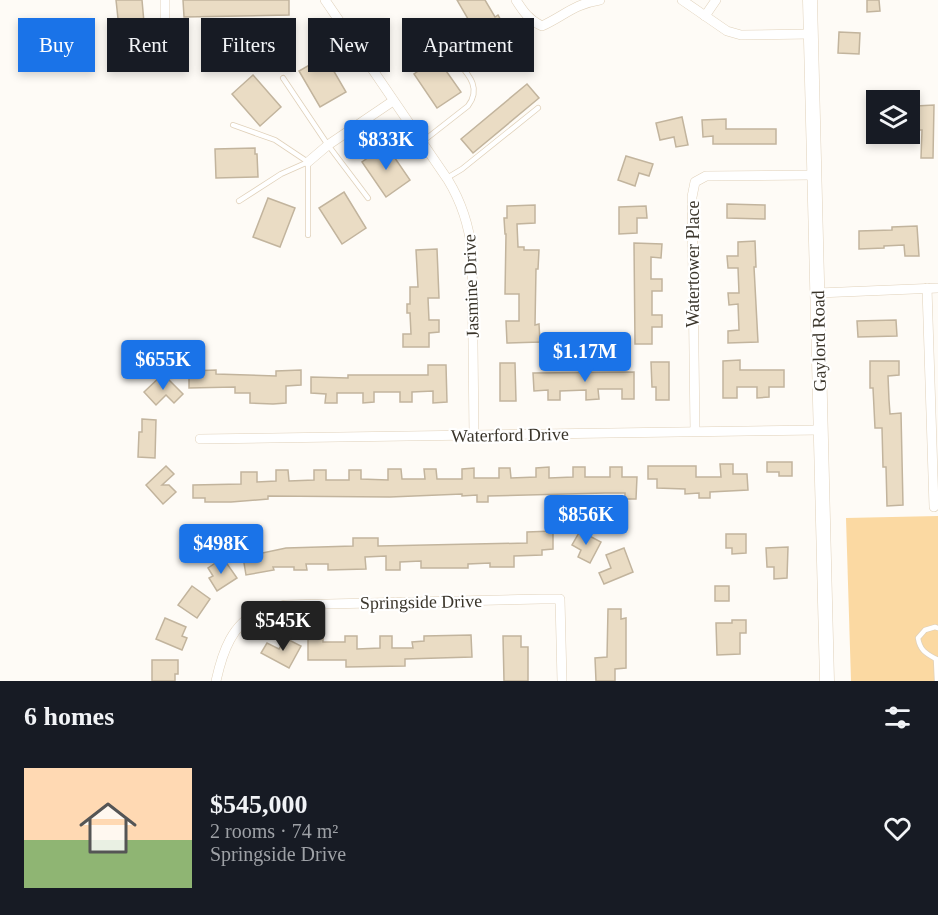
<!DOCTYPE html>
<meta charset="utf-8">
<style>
body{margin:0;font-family:Georgia,serif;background:#242831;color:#f1f3f6;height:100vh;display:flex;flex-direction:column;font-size:22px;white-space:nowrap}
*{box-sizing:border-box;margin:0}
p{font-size:20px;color:#9ea1a6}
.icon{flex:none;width:33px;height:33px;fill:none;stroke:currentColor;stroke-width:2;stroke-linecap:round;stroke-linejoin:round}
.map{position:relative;height:681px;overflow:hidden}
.sheet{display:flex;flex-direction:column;background:#171b24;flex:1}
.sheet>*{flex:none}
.banner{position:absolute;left:18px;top:18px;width:600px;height:54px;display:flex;gap:12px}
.fabs{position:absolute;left:866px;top:90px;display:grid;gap:12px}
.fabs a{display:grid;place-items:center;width:54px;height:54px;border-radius:0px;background:#171b24;box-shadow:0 3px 9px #0003;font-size:30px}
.price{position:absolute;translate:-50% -51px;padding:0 14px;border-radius:6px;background:#1a73e8;color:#fff;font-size:20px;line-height:39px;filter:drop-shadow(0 2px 3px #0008)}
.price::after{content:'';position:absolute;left:50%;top:36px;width:18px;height:14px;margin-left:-9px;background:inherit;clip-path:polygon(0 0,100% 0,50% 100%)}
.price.active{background:#222;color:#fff}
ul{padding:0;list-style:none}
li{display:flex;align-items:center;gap:18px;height:150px;padding:0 24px}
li+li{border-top:2px solid #363941}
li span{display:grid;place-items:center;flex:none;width:168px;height:120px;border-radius:0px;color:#555}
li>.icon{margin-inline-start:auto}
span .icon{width:72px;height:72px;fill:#fffc;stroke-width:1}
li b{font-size:26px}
h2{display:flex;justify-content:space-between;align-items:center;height:72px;padding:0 24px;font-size:26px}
.tag{padding:0 21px;border-radius:0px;background:#171b24;box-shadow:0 3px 9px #0003;font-size:21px;line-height:54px}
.tag.active{background:#1a73e8;color:#fff}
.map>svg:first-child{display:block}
.green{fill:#fbd9a2}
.building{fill:#eadcc4;stroke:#c2b49d;stroke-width:1.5}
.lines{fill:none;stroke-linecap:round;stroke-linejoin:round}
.lane-casing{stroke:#e0d1ba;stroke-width:6}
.street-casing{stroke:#e0d1ba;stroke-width:10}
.secondary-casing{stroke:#e0d1ba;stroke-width:15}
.lane{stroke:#fff;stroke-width:4.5}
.street{stroke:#fff;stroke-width:9}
.secondary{stroke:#fff;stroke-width:14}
.labels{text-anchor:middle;stroke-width:4.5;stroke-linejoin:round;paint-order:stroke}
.street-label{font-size:18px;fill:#3a352b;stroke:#fff}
</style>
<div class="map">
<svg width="938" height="681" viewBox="0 0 938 681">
<rect width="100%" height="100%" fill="#fefbf6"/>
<polygon class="green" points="938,516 938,681 851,681 846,518"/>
<g class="building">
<polygon points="116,0 142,0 145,34 120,37"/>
<polygon points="183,0 289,0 289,15 184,17"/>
<polygon points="457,0 485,0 495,17 498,15 506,29 482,43"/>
<polygon points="867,0 879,0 880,11 867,12"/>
<polygon points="839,32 860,33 859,54 838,53"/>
<polygon points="325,56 346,92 320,107 299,71"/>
<polygon points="437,58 461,92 437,108 414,74"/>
<polygon points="253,75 281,107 260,126 232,94"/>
<polygon points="527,84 539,98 473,153 461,139"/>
<polygon points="934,105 933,158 921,158 922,130 917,130 916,106"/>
<polygon points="682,117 688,145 676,147 674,137 660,140 656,123"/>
<polygon points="726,119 726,129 776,129 776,144 713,144 713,136 703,137 702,120"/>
<polygon points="386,145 410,180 386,197 362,162"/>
<polygon points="255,148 255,154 257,154 258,177 216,178 215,149"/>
<polygon points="626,156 653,164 649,176 639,173 635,186 618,180"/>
<polygon points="344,192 366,228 342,244 319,208"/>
<polygon points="268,198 295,208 280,247 253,237"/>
<polygon points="727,204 765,205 765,219 727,218"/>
<polygon points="535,205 535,223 517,224 518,247 524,247 524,250 539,250 538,269 536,269 535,325 539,324 540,342 507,343 506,321 519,321 519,294 505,294 506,234 505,234 504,218 507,218 507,206"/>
<polygon points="646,206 647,218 637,218 637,233 619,234 619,207"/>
<polygon points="917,226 919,256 905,256 904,245 884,246 884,248 859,249 859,231 892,230 892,227"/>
<polygon points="755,241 756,267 754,267 758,342 728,343 728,331 739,330 738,304 729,305 728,293 739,293 738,268 728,268 727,256 738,256 738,242"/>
<polygon points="634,243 662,244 661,258 651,257 651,279 662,279 662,291 652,291 652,315 662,315 662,327 652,327 652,344 635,344"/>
<polygon points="437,249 439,298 428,298 429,320 439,320 439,332 429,333 429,347 403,347 403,334 411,334 410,313 407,313 407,304 410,304 410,287 418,287 416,250"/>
<polygon points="896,320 897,336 858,337 857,321"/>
<polygon points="740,360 740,370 784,370 784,387 769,387 769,397 757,398 757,387 737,387 737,398 723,398 723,361"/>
<polygon points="870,361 899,361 899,375 888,376 889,400 890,414 901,413 903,505 887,506 886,467 883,467 882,428 875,428 873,388 870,388"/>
<polygon points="651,362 669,362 669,400 656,400 656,387 652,387"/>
<polygon points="500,363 515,363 516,401 500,401"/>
<polygon points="428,365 446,365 447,402 433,403 433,391 412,392 412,402 400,402 400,392 374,392 374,402 363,403 363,393 337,393 337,403 325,403 326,394 311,393 311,377 348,378 348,375 428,375"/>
<polygon points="216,370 216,374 276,376 276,371 301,370 301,385 286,386 286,403 273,404 250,403 250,393 235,393 235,387 189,388 189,371"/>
<polygon points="634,372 634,399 622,399 622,389 598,389 599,399 586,400 586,390 560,391 560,400 548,400 548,390 534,391 533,373"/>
<polygon points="163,374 183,394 174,403 166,395 156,405 144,392"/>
<polygon points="142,419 156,420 155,458 138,457 139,432 142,432"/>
<polygon points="767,462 792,462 792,476 779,476 779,472 767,472"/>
<polygon points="720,464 733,464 733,474 747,474 748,490 710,492 710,498 699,498 699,493 685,494 685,489 657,488 657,479 648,479 648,466 696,466 696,477 721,477"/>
<polygon points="166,466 174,474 162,485 169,485 176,492 163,504 146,485"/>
<polygon points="549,467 549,478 573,477 573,467 585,467 585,477 610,477 610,467 622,467 622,477 637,477 636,499 625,499 625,493 605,493 488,496 488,502 477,502 477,495 462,496 462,494 390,497 268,496 268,499 231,502 205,502 205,498 193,498 193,485 241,484 241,472 257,472 257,482 276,481 276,470 288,470 289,481 314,480 314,470 326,470 326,480 349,480 349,470 361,470 361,479 388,480 388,469 401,469 402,479 425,479 424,469 436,469 437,479 462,479 462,469 474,468 474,478 499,478 499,468 510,468 511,478 536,477 536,468"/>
<polygon points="553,531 553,549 542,550 542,555 514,556 514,567 490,567 490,563 468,564 468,568 421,568 421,561 400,562 400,570 386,570 386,556 365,557 366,569 328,570 328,564 306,564 307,570 294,570 294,567 273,567 274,570 246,575 243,557 286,548 353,546 353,538 378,538 378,546 527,543 527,532"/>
<polygon points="580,531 601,542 590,563 578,557 581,550 572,545"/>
<polygon points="726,534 746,534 746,553 732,554 732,548 726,548"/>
<polygon points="788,547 787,578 774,579 774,567 767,567 766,548"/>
<polygon points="624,548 633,572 604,584 599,573 611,568 606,555"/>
<polygon points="223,558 237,578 217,591 209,578 213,576 208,568"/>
<polygon points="192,586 210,599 197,618 178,605"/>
<rect x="715" y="586" width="14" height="15"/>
<polygon points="608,609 621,609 621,619 626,618 626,668 615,669 615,681 596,681 595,658 607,657"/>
<polygon points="165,618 186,627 182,636 187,638 182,650 156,639"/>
<polygon points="732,620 746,620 746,633 740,633 740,654 717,655 716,623 732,623"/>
<polygon points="471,635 472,657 405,659 405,666 346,667 346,660 308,660 308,637 323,637 323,642 345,642 345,636 357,636 357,649 380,648 380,636 392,636 392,648 413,648 412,642 424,641 424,636"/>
<polygon points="503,636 521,636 521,647 528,647 528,681 504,681"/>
<polygon points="285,638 301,646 289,668 261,653 267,643 279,649"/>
<polygon points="152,660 178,660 178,674 175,674 175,681 152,681"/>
</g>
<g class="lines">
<g class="lane-casing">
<g id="lane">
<polyline points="283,78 328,145 368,198"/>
<polyline points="233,125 275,140 308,162"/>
<path d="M 422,142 L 468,106 C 481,89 470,76 458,62"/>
<polyline points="308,162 308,235"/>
<polyline points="447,178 462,169 538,108"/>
<polyline points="239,201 281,174 308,162"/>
<path d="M 936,659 C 925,653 920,650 918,638 L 925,630 L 935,627 L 938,628"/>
<polyline points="936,659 937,681"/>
</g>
</g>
<g class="street-casing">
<g id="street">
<polyline points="165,0 165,29"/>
<path d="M 325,0 L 448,180 C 462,203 469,225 472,252 L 474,435"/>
<path d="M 516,0 C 523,11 529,20 542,26 C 564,16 574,4 600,0"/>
<polyline points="682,0 727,31 741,35 810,34"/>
<polyline points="705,16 716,0"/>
<polyline points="308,162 328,145 393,101"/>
<polyline points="927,288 934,507"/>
<polyline points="818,293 938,288"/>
<polyline points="695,431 692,197 695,182 706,176 814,175"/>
<polyline points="200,439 820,430"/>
<path d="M 216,681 C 222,654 232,621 262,611 C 269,608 278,607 285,605 L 541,599 L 560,599 L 562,681"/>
</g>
</g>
<g class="secondary-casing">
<polyline id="secondary" points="810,0 827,681"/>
</g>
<use href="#lane" class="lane"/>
<use href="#street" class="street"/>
<use href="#secondary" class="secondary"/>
</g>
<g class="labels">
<g class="street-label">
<text transform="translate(693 264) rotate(-90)" y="6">Watertower Place</text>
<text transform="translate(471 286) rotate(-92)" y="6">Jasmine Drive</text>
<text transform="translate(819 341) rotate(-91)" y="6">Gaylord Road</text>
<text transform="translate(510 435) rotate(-1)" y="6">Waterford Drive</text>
<text transform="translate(421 602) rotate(-1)" y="6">Springside Drive</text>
</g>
</g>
</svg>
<div class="fabs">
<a><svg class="icon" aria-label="layers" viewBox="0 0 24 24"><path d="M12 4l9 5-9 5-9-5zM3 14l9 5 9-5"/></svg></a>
</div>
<b class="price" style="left:386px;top:171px">$833K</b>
<b class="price" style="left:585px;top:383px">$1.17M</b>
<b class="price" style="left:163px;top:391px">$655K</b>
<b class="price" style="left:586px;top:546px">$856K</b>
<b class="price" style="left:221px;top:575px">$498K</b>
<b class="price active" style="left:283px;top:652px">$545K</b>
<div class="banner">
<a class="tag active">Buy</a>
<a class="tag">Rent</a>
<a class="tag">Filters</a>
<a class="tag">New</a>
<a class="tag">Apartment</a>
</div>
</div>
<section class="sheet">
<h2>6 homes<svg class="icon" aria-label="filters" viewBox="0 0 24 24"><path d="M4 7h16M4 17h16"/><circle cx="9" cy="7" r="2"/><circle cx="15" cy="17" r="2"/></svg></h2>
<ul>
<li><span style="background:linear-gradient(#ffd9b3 60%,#8fb573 0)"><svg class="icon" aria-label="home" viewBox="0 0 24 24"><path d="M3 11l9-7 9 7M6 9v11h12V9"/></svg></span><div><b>$545,000</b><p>2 rooms · 74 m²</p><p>Springside Drive</p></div><svg class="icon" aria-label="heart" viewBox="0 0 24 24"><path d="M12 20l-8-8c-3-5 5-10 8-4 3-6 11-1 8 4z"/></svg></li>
</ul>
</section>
